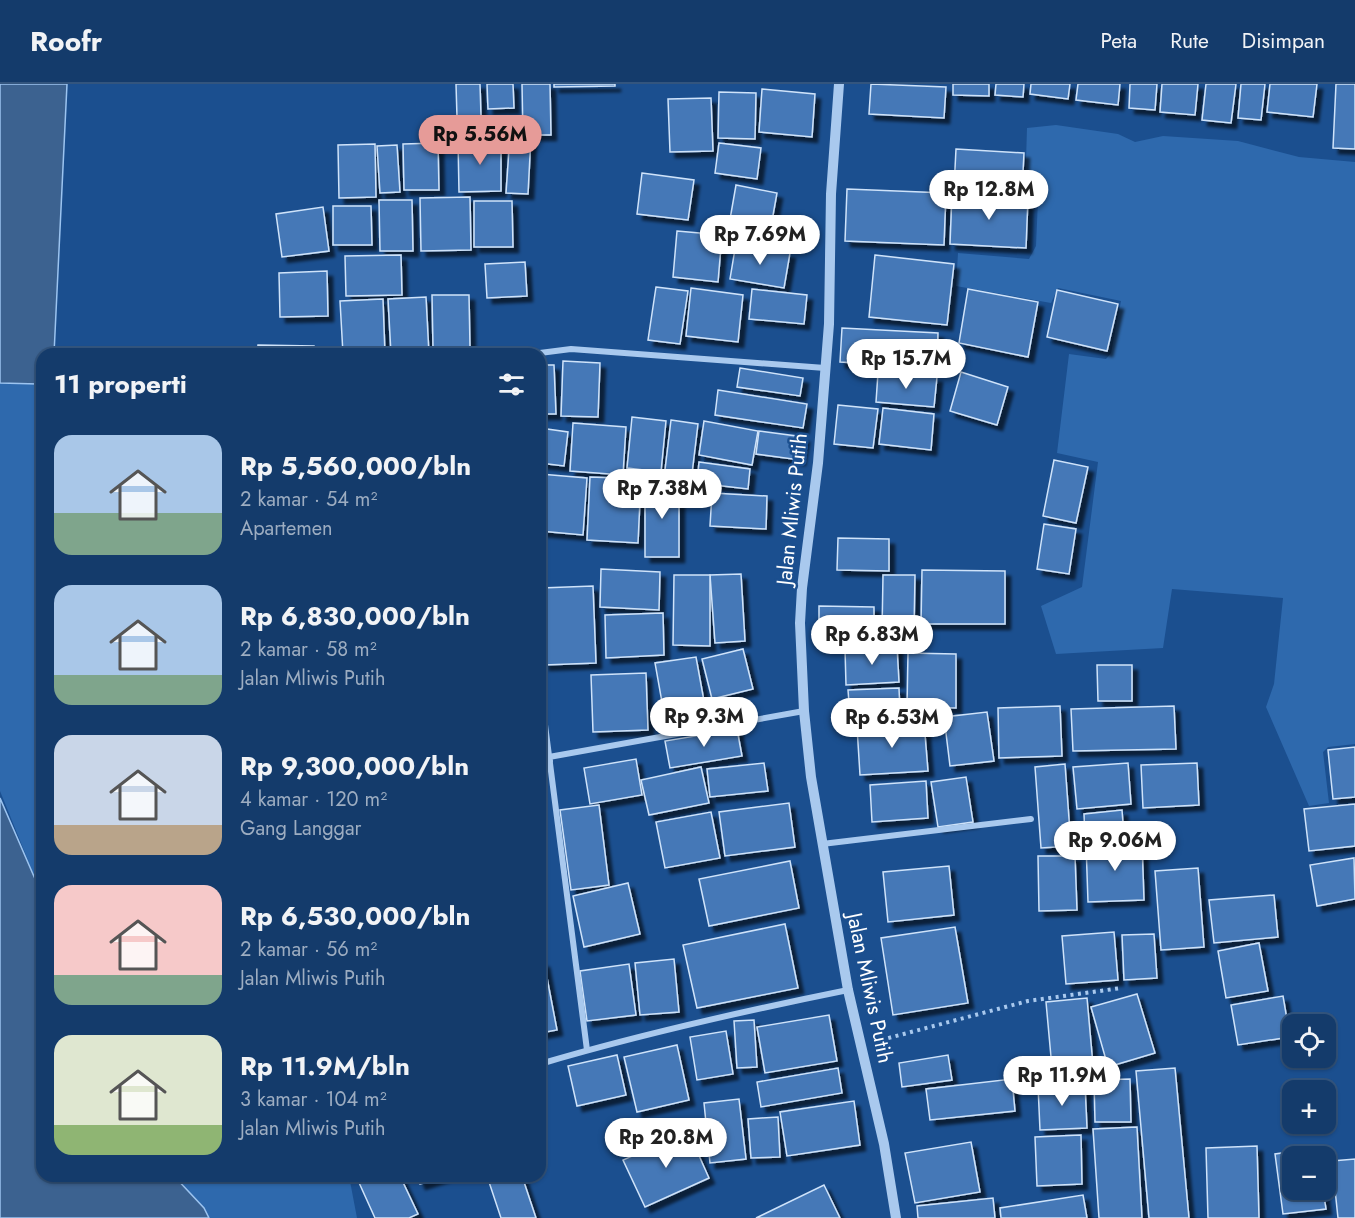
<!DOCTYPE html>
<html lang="id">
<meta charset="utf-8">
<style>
body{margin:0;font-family:Jost,sans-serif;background:#214673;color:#f1f3f6;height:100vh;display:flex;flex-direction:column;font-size:22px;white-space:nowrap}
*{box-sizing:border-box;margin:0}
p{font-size:20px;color:#9dadc1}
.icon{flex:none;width:33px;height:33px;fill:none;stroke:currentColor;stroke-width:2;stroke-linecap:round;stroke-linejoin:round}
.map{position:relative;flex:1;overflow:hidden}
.panel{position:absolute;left:36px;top:264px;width:510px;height:834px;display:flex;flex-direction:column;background:#143b6b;border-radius:18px;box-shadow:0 2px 4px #0004,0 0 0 2px #33557e}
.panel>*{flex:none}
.controls{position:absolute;left:1282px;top:930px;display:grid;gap:12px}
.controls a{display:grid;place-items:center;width:54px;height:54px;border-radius:12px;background:#143b6b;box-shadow:0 2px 4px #0004,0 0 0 2px #33557e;font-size:30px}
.price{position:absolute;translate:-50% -51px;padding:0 14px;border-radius:21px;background:#fff;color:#222;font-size:20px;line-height:39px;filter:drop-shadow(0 2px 3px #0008)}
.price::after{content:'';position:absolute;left:50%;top:36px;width:18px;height:14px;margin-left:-9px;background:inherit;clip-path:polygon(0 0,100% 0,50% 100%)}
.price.selected{background:#e69b98;color:#111}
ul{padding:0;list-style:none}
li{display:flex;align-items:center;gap:18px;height:150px;padding:0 18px}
li span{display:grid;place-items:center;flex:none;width:168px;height:120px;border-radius:18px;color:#555}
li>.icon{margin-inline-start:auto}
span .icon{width:72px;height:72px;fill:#fffc;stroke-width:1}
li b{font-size:26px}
h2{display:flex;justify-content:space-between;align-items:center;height:72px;padding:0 18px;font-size:26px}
header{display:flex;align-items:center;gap:36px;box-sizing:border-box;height:84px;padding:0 30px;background:#143b6b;border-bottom:2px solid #33557e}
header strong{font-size:28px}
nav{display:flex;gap:33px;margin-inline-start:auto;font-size:21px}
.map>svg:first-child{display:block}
.green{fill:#2e69ad}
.water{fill:#3c6290;stroke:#9cc4f0;stroke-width:1.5}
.building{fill:#4478b7;stroke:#cfe3fa;stroke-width:1.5;filter:url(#shadow)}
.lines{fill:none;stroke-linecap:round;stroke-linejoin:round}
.path{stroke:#a9c9ee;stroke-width:4;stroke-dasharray:3 4.5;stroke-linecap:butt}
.minor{stroke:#a9c9ee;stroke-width:6}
.tertiary{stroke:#a9c9ee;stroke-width:10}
.labels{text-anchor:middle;stroke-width:5;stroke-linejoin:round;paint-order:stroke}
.street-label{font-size:21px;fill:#fff;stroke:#1b4f8f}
</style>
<header>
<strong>Roofr</strong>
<nav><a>Peta</a><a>Rute</a><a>Disimpan</a></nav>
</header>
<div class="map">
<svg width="1355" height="1134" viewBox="0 0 1355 1134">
<defs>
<filter id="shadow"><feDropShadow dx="5.5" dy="5.5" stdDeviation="1.5" flood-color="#0009"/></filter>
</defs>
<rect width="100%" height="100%" fill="#1b4f8f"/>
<g class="green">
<polygon points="1056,41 1118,50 1135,58 1163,52 1238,57 1299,73 1355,78 1355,660 1328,663 1323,668 1329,719 1309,722 1266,623 1274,600 1283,514 1172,505 1163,564 1056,570 1041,522 1082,503 1098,378 1057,369 1069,270 1106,275 1111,269 1121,217 1058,204 1051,219 956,202 958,169 1029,175 1036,162 1038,116 1025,110 1027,44"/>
<polygon points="0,299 42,299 42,811 0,707"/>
<polygon points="174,1092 349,1092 357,1134 209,1134 204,1124"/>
</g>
<g class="water">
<polygon points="0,0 67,0 54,270 42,270 42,299 38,300 0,299"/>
<polygon points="0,714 42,811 42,1092 174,1092 204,1124 209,1134 0,1134"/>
</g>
<g class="building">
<polygon points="456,0 480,0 481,32 457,33"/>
<polygon points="487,0 513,0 514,24 488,25"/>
<polygon points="522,0 550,0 551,51 523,51"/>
<polygon points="554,0 615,0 615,2 554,3"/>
<polygon points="871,0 946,3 944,34 869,30"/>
<polygon points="953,0 989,0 989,12 953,11"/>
<polygon points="996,0 1024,0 1023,13 995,11"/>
<polygon points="1031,0 1070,0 1068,15 1030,10"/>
<polygon points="1078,0 1120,0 1118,21 1076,16"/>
<polygon points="1130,0 1157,0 1155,26 1129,24"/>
<polygon points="1162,0 1198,0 1195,31 1160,28"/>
<polygon points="1206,0 1236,0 1231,39 1202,36"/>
<polygon points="1241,0 1265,0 1261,36 1238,34"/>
<polygon points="1270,0 1317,0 1313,33 1267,28"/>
<polygon points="1336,0 1355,0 1355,65 1333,64"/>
<polygon points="762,5 815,10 812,53 759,48"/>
<polygon points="719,8 756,9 755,55 718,54"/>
<polygon points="711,14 713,67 670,68 668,15"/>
<polygon points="510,51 531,52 528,110 506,109"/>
<polygon points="458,57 501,57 501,107 459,108"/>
<polygon points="438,59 439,106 404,106 403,60"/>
<polygon points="719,59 761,64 757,95 715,89"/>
<polygon points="375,60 376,113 339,114 338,61"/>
<polygon points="397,61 400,108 380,109 377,62"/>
<polygon points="956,65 1024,69 1022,107 954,104"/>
<polygon points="642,89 694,96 688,136 637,130"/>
<polygon points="736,101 777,109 770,148 729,141"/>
<polygon points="847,105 946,109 944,161 845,157"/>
<polygon points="952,110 1028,114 1026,164 950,160"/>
<polygon points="470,113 471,166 421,167 420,114"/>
<polygon points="379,116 412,116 413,167 380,167"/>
<polygon points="474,117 512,117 513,163 474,163"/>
<polygon points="333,122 371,122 372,161 333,161"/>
<polygon points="323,123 329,167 282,173 276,130"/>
<polygon points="677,147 722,151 718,198 673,193"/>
<polygon points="736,159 790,169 784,204 730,195"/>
<polygon points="401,171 402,211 346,212 345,172"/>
<polygon points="875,171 954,180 947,241 869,233"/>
<polygon points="525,178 527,212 487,214 485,180"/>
<polygon points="327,187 328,232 280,233 279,189"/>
<polygon points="656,203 688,207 680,260 648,256"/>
<polygon points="691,204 743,211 738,258 686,252"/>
<polygon points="752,205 807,211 804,240 749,235"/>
<polygon points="968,205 1038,218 1028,273 959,259"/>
<polygon points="1057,206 1118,220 1107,267 1047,253"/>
<polygon points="432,211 469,211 470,263 433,263"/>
<polygon points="426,213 429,270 391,270 388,215"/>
<polygon points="383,215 385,270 343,270 340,217"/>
<polygon points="842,244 938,249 937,283 840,278"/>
<polygon points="258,261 314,262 314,270 257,270"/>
<polygon points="563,277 600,279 598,333 561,332"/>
<polygon points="540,281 554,281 556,330 540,330"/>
<polygon points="740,284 803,294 800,312 737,303"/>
<polygon points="961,288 1008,303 997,341 950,327"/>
<polygon points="878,289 937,293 934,323 876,318"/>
<polygon points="718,306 807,320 803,344 715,331"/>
<polygon points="838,321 878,325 873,364 834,360"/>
<polygon points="883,324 934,330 931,366 879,360"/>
<polygon points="632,333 666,337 661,388 627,384"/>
<polygon points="671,336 698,340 691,398 664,394"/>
<polygon points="704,337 758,347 752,381 699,371"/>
<polygon points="573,339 626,343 623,391 570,387"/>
<polygon points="540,344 568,348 564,382 540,379"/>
<polygon points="759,347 804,353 800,376 756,370"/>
<polygon points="1054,376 1088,383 1076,439 1043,432"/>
<polygon points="699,378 750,385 748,405 697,399"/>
<polygon points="540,390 587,394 583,451 540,447"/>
<polygon points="590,393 641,395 638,459 587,456"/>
<rect x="645" y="399" width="34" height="74"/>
<polygon points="712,409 767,412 766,445 710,442"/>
<polygon points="1044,440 1076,445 1069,490 1037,485"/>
<polygon points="838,454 889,455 889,487 837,486"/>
<polygon points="601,485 660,488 659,526 600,523"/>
<polygon points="922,486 1005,487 1005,540 921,540"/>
<polygon points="741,490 745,557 715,559 710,491"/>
<polygon points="674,491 710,491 710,562 673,561"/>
<polygon points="883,491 915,491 914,547 882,548"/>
<polygon points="593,502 596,579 544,581 541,504"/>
<polygon points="819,522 874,523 874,558 819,557"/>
<polygon points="663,529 664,571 606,574 605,531"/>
<polygon points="897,562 899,598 846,601 845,565"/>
<polygon points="743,565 753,605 712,615 702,575"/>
<polygon points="908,569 956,570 956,624 907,623"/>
<polygon points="696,573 704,617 663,624 655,579"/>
<polygon points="1097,581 1132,581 1132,617 1098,617"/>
<polygon points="646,589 648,646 593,648 591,591"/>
<polygon points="899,604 900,630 850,632 848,606"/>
<polygon points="1060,622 1062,672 999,674 998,624"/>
<polygon points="1174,622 1176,665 1073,667 1071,625"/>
<polygon points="987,628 994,677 950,682 944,633"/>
<polygon points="924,638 928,687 860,691 857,643"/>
<polygon points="737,645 742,672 670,684 665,657"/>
<polygon points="1355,663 1355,713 1333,715 1328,666"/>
<polygon points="636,675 642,711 590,720 584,684"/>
<polygon points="764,679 768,707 710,713 707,685"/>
<polygon points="1128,679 1131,720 1077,725 1073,683"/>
<polygon points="1197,679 1199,721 1143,724 1141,681"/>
<polygon points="1065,680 1071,762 1041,764 1035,683"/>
<polygon points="701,683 709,719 649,731 641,696"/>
<polygon points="966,693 973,738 938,743 931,698"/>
<polygon points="926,697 928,734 872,738 870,701"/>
<polygon points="789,719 795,763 725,772 719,728"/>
<polygon points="1355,720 1355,762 1309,767 1304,725"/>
<polygon points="599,721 609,801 571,806 560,726"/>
<polygon points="1122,726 1124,752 1085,755 1084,730"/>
<polygon points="711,728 720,774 665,784 656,738"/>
<polygon points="1142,758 1144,816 1088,818 1086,760"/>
<polygon points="1038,772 1075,772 1077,826 1039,827"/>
<polygon points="1354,774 1355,815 1317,822 1310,781"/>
<polygon points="790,777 799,824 709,842 699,795"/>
<polygon points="949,782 954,831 888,838 883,788"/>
<polygon points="1198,784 1204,863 1161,866 1155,787"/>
<polygon points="628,799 640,850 584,863 573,812"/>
<polygon points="1274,811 1278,853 1214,859 1209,816"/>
<polygon points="785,840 798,904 697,924 683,861"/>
<polygon points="955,843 968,919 893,931 881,854"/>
<polygon points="1114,848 1118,896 1066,900 1062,852"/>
<polygon points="1154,850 1157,894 1124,896 1122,851"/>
<polygon points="1259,859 1268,907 1226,914 1218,867"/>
<polygon points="674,875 679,928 640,931 635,879"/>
<polygon points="540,878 544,878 557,946 540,949"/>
<polygon points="629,880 636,931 587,937 580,887"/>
<polygon points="1137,910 1155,969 1108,983 1091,923"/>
<polygon points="1283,912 1290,953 1238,961 1231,921"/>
<polygon points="1087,914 1093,981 1052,984 1046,918"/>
<polygon points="829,931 837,977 765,989 757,943"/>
<polygon points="754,936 757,983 737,984 734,937"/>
<polygon points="726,947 733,990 697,996 690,953"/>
<polygon points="677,961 689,1016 637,1028 624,973"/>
<polygon points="617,971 626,1011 577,1022 568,982"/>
<polygon points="948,971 952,996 902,1003 899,979"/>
<polygon points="838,984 842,1009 761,1023 757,998"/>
<polygon points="1175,984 1189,1134 1149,1134 1136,987"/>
<polygon points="1012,995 1015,1027 930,1036 926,1005"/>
<polygon points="1130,995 1131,1038 1095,1038 1094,996"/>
<polygon points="1085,1000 1087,1044 1040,1046 1038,1002"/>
<polygon points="739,1015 746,1075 710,1079 704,1019"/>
<polygon points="854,1017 860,1061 787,1072 780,1028"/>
<polygon points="778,1033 780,1073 751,1074 748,1035"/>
<polygon points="1137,1043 1142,1134 1099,1134 1093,1045"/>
<polygon points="688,1047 709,1094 645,1123 623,1076"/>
<polygon points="1081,1051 1082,1100 1037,1102 1035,1053"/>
<polygon points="971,1058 980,1108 915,1119 905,1069"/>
<polygon points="1257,1062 1259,1134 1208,1134 1206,1064"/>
<polygon points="1318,1064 1319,1072 1293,1072 1293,1106 1323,1106 1326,1125 1283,1130 1275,1070"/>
<polygon points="1355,1075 1355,1134 1338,1134 1332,1077"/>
<polygon points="356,1092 400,1092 418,1130 409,1134 375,1134"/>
<polygon points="417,1092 445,1092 420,1100"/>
<polygon points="497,1092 522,1092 536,1134 501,1134 488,1095"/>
<polygon points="824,1101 840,1134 756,1134"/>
<polygon points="1083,1111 1087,1134 1001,1134 1000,1124"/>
<polygon points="993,1114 995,1134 918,1134 917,1122"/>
</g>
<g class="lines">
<polyline class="path" points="881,956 1028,917 1121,904"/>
<g class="minor">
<polyline points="532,270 571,265 825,284"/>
<polyline points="540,602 587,966"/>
<polyline points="549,673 804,627"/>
<polyline points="540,679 550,677"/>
<polyline points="822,760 1031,735"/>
<path d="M 540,980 C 641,950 744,927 848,906"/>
</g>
<polyline class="tertiary" points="839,0 831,110 829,240 818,379 802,504 800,539 804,627 811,693 848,906 884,1060 896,1134"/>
</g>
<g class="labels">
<g class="street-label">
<text transform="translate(792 425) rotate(-84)" y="7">Jalan Mliwis Putih</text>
<text transform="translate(870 904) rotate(78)" y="7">Jalan Mliwis Putih</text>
</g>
</g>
</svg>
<div class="controls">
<a><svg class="icon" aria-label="locate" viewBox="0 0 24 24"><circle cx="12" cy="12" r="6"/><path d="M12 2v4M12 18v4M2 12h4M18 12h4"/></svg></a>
<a>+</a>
<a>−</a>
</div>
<b class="price selected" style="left:480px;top:82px">Rp 5.56M</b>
<b class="price" style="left:989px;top:137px">Rp 12.8M</b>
<b class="price" style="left:760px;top:182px">Rp 7.69M</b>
<b class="price" style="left:906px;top:306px">Rp 15.7M</b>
<b class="price" style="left:662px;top:436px">Rp 7.38M</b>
<b class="price" style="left:872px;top:582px">Rp 6.83M</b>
<b class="price" style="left:704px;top:664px">Rp 9.3M</b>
<b class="price" style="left:892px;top:665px">Rp 6.53M</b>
<b class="price" style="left:1115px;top:788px">Rp 9.06M</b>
<b class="price" style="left:1062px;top:1023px">Rp 11.9M</b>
<b class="price" style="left:666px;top:1085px">Rp 20.8M</b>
<section class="panel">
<h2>11 properti<svg class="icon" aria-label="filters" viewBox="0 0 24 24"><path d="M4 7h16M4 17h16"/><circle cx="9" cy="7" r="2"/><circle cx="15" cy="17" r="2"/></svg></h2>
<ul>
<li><span style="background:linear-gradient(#a9c7e8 65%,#7fa58c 0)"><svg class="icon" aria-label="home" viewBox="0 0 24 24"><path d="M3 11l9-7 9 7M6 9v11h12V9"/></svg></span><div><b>Rp 5,560,000/bln</b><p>2 kamar · 54 m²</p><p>Apartemen</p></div></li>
<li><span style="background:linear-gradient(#a9c7e8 75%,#7fa58c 0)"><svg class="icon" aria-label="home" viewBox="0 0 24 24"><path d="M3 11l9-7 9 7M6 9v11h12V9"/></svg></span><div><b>Rp 6,830,000/bln</b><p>2 kamar · 58 m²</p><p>Jalan Mliwis Putih</p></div></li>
<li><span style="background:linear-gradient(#c9d6e8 75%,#b9a48a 0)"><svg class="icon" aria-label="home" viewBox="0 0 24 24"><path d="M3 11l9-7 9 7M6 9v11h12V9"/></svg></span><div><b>Rp 9,300,000/bln</b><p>4 kamar · 120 m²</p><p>Gang Langgar</p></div></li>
<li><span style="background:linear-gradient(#f6c9c9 75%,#7fa58c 0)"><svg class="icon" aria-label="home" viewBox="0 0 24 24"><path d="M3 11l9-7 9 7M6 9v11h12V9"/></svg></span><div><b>Rp 6,530,000/bln</b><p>2 kamar · 56 m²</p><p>Jalan Mliwis Putih</p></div></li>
<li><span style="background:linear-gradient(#dfe7d0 75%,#8fb573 0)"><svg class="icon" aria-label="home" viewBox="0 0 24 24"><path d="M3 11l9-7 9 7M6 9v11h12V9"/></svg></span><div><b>Rp 11.9M/bln</b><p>3 kamar · 104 m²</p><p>Jalan Mliwis Putih</p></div></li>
</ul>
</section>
</div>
